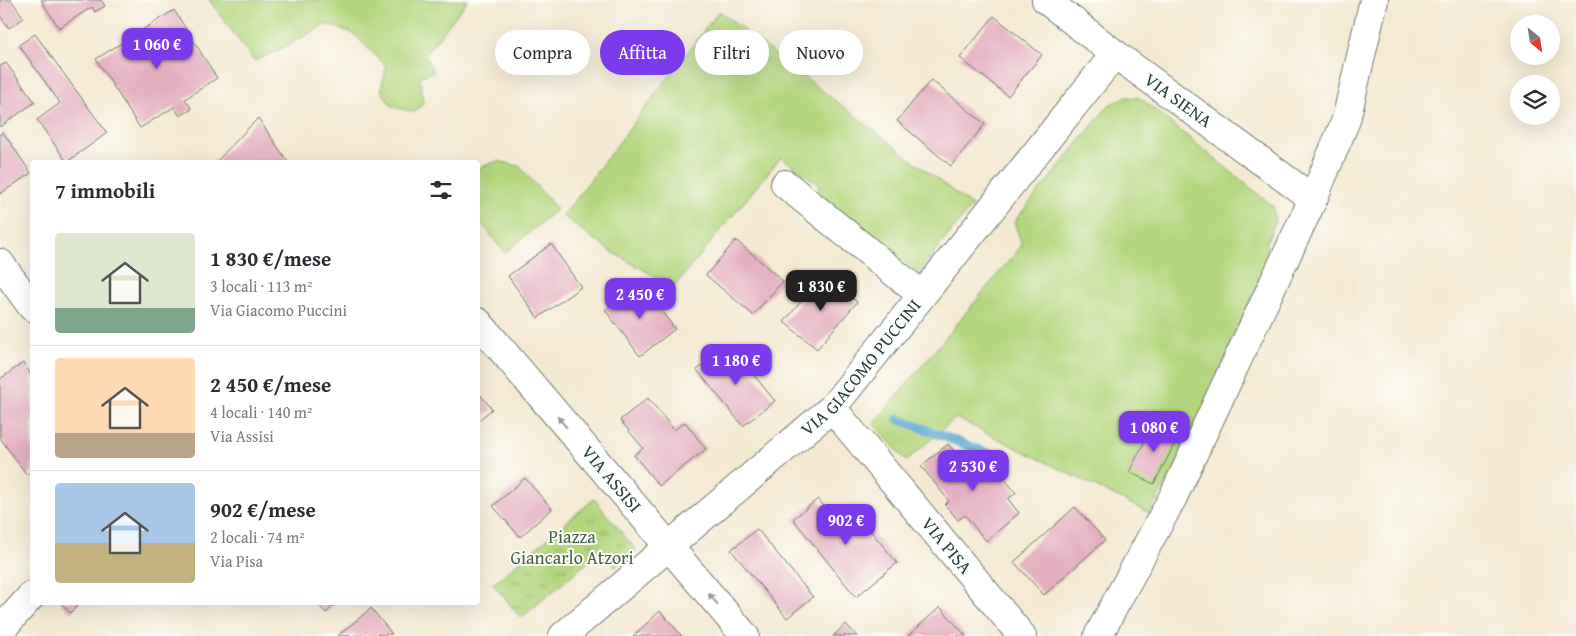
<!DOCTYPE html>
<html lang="it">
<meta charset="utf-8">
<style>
body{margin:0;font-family:"Gentium Book Plus",serif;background:#f2f2f3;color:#2b2b33;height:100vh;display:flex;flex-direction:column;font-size:19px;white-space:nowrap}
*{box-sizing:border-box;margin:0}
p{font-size:16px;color:#7c7c81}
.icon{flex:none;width:28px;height:28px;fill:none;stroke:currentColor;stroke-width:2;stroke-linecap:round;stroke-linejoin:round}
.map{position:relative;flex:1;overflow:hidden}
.details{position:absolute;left:30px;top:160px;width:450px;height:445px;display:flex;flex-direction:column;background:#fff;border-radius:5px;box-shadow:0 5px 20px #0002}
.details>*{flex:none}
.hud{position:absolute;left:495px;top:30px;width:475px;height:45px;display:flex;gap:10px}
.needle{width:32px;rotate:150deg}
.buttons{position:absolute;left:1510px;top:15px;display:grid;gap:10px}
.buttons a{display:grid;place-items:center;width:50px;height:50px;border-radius:50%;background:#fff;box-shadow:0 5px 20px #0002;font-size:25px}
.price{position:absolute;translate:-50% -42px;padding:0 11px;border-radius:10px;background:#7c3aed;color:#fff;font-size:16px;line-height:32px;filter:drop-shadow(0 1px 2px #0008)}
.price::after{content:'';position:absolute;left:50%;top:30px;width:15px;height:11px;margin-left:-8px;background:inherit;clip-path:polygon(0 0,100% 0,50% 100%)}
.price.current{background:#222;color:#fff}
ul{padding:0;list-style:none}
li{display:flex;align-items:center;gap:15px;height:125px;padding:0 25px}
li+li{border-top:1px solid #e1e1e2}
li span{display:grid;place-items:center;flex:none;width:140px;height:100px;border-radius:5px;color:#555}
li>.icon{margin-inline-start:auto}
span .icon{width:60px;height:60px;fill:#fffc;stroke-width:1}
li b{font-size:21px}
h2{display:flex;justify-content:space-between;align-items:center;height:60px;padding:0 25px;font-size:21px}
.pill{padding:0 18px;border-radius:22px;background:#fff;box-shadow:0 5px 20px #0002;font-size:18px;line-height:45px}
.pill.current{background:#7c3aed;color:#fff}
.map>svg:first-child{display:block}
.green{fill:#b4d67e;stroke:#6a8a59}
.park{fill:url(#park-tufts);stroke:#6a8a59}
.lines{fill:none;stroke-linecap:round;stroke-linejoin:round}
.stream{stroke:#57a6d1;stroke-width:9}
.building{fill:#e4b0c1}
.minor-casing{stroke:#6a796b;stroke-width:30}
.minor{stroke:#fff;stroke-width:28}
.oneway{fill:#8f9e9a}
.labels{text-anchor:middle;stroke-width:4;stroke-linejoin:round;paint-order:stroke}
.street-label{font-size:18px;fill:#1f3d34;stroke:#fdfcf7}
.park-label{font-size:18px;fill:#446346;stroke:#fdfcf7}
</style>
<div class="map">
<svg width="1576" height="636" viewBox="0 0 1576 636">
<defs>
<pattern id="park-tufts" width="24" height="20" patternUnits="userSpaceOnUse" patternTransform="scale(1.25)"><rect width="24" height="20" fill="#b4d67e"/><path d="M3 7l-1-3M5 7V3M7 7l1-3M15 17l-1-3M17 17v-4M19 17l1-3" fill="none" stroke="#92af68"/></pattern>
</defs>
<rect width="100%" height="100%" fill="#fdfcf7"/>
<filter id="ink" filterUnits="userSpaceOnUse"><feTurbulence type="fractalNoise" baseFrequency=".02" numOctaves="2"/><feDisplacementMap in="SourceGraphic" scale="10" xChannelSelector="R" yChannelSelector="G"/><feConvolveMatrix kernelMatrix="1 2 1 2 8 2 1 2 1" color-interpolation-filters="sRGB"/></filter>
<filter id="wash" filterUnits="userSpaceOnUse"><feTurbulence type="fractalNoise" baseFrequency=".0096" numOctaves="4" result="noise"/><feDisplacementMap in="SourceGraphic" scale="20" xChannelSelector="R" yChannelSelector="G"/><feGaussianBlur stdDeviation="1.12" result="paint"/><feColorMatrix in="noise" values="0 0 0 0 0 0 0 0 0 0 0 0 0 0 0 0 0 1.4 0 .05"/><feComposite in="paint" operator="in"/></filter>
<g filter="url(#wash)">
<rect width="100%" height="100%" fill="#f4e9d2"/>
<g class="green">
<polygon points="209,0 468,0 425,55 434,72 420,76 423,103 415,112 393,107 381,91 386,66 353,33 327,24 277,51 254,61"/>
<polygon points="719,11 972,206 918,273 820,194 818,184 781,157 674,287 610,251 563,216"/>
<polygon points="1126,97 1140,98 1273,206 1275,222 1266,244 1272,252 1188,445 1149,513 956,418 906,461 874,424 1022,245 1014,222 1109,105"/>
<polygon points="498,161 519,166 557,209 505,253 478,219 478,168"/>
</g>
<polygon class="park" points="594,499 636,550 615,567 601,551 521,618 493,584"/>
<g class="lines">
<polyline class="stream" points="898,419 993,455"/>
</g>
<g id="blocks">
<g class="building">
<polygon points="0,0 11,0 24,18 9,28 0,16"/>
<polygon points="41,0 101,0 105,6 95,12 92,7 59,28"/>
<polygon points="174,10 217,78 185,99 192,109 180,116 174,107 140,128 96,59"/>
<polygon points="994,16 1042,55 1008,96 960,58"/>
<polygon points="35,34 107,133 67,162 37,120 60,103 19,45"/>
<polygon points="6,63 35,102 0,127 0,66"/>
<polygon points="931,80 985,124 951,166 897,121"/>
<polygon points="258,118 288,162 216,162"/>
<polygon points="3,132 31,173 0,194 0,134"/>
<polygon points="736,240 783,281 753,315 706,275"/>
<polygon points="551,244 581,287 538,318 508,276"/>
<polygon points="824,274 857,302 817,349 784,322"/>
<polygon points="640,283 675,329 640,356 605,310"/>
<polygon points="729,345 775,401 743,426 697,370"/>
<polygon points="23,363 32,376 32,471 27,475 0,438 0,379"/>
<polygon points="478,392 492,409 478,421"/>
<polygon points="648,398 674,430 685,422 706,449 659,486 634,455 643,448 620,420"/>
<polygon points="1155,421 1180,433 1154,484 1129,472"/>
<polygon points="948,444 975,476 991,463 1016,493 1008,499 1019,513 986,541 965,515 958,520 945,505 949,501 921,466"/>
<polygon points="525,478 552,509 520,537 493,506"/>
<polygon points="818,499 837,522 853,509 897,563 856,597 793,519"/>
<polygon points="1075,507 1105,540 1044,595 1014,562"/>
<polygon points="757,529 813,597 787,618 731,550"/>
<polygon points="60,602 81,602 70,613"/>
<polygon points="316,602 337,602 326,613"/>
<polygon points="940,607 966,636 908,636"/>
<polygon points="371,608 392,634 338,636"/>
<polygon points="660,611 682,636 633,636"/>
<polygon points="846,624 857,636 833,636"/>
</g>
</g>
</g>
<g filter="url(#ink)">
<use href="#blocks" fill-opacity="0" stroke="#6a796b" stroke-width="1"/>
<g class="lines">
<g class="minor-casing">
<g id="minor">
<path id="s1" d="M 1046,0 L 1115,54 L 1313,199"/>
<polyline points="785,184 922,295"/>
<polyline points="0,263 32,307"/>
<path id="s2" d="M 478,322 L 745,636"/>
<path id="s3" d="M 832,408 L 1022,636"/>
<polyline points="0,631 32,595"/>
<path id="s4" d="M 563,636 L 832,408 L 1115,54"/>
<polyline points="1098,636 1173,497 1313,199 1346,120 1374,0"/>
</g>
</g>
<use href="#minor" class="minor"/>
</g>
<defs><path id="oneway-solid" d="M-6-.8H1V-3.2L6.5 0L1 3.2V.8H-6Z" transform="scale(1.25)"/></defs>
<g class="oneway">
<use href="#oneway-solid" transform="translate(562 422) rotate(-130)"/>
<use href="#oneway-solid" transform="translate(713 599) rotate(-131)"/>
</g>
</g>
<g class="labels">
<g class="street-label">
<text dy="6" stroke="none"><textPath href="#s1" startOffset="166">VIA SIENA</textPath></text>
<text dy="6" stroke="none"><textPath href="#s4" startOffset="402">VIA GIACOMO PUCCINI</textPath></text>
<text dy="6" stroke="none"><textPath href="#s2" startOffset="206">VIA ASSISI</textPath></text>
<text dy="6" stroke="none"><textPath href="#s3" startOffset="179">VIA PISA</textPath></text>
</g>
<g class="park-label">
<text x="572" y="543">Piazza<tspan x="572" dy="21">Giancarlo Atzori</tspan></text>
</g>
</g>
</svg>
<div class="buttons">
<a><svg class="needle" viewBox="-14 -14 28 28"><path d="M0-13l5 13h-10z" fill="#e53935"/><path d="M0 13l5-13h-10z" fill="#7c7c81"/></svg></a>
<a><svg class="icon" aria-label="layers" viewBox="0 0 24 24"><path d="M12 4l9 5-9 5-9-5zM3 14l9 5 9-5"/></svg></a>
</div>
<b class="price" style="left:157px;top:70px">1 060 €</b>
<b class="price current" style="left:821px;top:312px">1 830 €</b>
<b class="price" style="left:640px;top:320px">2 450 €</b>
<b class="price" style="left:736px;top:386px">1 180 €</b>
<b class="price" style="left:1154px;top:453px">1 080 €</b>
<b class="price" style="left:973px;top:492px">2 530 €</b>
<b class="price" style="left:846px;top:546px">902 €</b>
<div class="hud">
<a class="pill">Compra</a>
<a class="pill current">Affitta</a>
<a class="pill">Filtri</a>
<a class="pill">Nuovo</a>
</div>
<section class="details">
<h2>7 immobili<svg class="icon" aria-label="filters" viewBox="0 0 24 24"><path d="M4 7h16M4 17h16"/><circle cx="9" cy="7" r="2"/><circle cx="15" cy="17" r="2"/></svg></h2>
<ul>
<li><span style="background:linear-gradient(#dfe7d0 75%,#7fa58c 0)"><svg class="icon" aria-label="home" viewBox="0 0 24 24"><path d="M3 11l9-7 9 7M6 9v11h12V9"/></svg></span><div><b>1 830 €/mese</b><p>3 locali · 113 m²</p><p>Via Giacomo Puccini</p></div></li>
<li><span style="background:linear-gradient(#ffd9b3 75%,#b9a48a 0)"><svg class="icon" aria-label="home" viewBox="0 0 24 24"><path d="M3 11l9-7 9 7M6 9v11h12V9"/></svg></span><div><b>2 450 €/mese</b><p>4 locali · 140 m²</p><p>Via Assisi</p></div></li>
<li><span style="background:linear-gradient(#a9c7e8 60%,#c2b280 0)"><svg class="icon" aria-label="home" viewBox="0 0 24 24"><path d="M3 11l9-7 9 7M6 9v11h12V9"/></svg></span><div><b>902 €/mese</b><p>2 locali · 74 m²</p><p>Via Pisa</p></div></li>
</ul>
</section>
</div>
